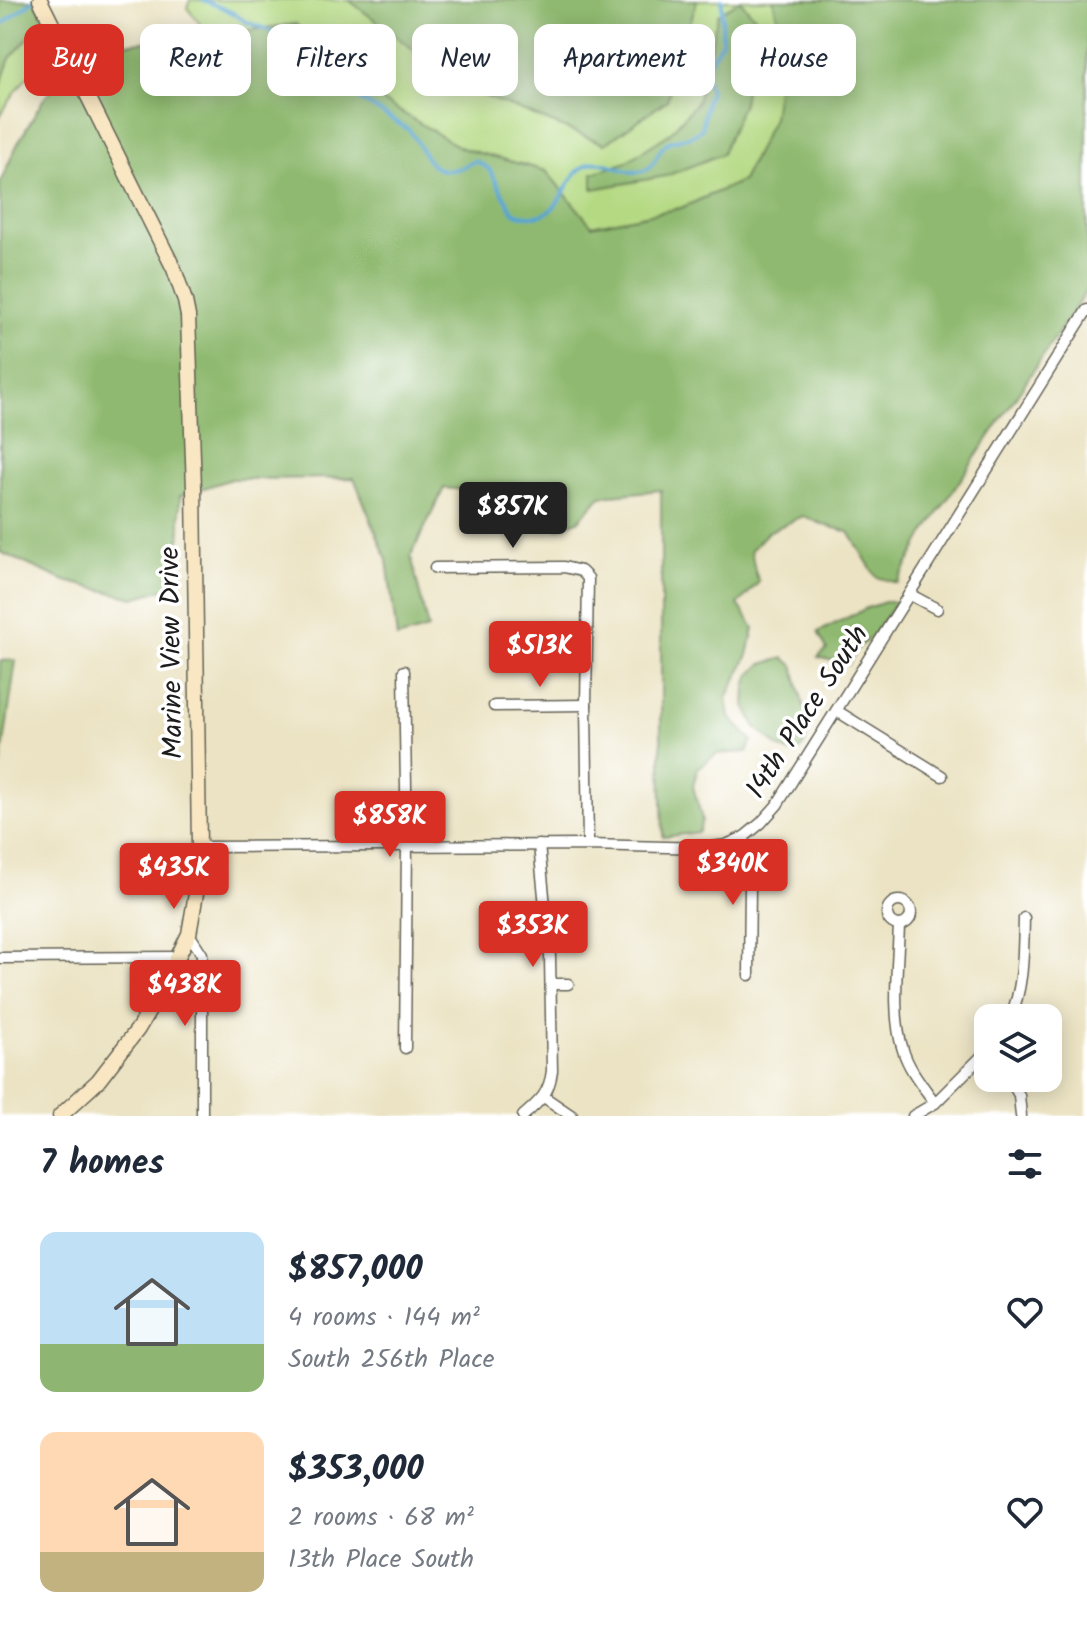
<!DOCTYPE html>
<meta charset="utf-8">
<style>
body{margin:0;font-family:Kalam,sans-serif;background:#f6f6f7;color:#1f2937;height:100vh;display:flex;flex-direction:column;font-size:30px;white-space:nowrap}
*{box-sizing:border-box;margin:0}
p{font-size:26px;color:#747a83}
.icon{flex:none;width:44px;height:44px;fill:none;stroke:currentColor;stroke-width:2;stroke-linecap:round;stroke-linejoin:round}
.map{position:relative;height:1116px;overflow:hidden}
.sheet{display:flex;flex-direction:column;background:#fff;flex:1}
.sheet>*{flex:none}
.banner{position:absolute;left:24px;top:24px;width:1040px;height:72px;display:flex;gap:16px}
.tools{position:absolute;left:974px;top:1004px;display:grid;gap:16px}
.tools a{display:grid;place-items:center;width:88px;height:88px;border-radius:16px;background:#fff;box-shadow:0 4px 20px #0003;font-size:40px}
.price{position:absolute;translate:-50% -68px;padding:0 18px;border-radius:8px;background:#d93025;color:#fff;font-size:26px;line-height:52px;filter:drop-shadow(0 2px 4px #0008)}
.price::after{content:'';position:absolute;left:50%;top:48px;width:24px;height:18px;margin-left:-12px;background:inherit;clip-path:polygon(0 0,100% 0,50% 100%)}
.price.current{background:#222;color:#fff}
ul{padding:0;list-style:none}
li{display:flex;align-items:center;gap:24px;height:200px;padding:0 40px}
li span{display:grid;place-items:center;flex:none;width:224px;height:160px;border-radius:16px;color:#555}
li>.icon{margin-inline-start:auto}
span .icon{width:96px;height:96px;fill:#fffc;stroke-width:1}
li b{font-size:34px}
h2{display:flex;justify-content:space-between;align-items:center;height:96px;padding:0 40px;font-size:34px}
.pill{padding:0 28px;border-radius:16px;background:#fff;box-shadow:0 4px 20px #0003;font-size:28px;line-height:72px}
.pill.current{background:#d93025;color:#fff}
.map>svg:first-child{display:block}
.green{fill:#b4d982;stroke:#687a4f;stroke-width:2}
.forest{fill:#8fb970;stroke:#566a46;stroke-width:2}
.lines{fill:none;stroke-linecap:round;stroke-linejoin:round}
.stream{stroke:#57a4d0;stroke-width:4}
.minor-casing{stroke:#646256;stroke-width:13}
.secondary-casing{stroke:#646256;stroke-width:17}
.minor{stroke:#fff;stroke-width:10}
.secondary{stroke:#f9e7c3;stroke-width:14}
.labels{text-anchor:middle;stroke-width:7;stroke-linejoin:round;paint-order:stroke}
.street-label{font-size:28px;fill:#1c1c1c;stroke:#fff}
</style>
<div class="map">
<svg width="1087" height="1116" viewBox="0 0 1087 1116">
<rect width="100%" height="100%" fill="#fff"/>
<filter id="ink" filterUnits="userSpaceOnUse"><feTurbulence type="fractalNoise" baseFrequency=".0125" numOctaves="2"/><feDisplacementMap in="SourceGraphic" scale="16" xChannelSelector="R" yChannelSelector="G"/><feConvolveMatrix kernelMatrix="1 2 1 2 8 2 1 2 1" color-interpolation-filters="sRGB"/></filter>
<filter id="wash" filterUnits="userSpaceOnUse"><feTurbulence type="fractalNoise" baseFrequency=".006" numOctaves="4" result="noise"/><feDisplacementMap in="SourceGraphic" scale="32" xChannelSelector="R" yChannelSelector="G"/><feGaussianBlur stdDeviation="1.8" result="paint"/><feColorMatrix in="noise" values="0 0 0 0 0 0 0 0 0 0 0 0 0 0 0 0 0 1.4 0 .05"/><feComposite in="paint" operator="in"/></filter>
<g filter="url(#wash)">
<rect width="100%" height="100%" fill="#ebe3c3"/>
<g class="green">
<polygon points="190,0 349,0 462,87 605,144 667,100 697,0 773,0 784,41 773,119 742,181 681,208 591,226 546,171 461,148 351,82 296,24 207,36 198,21 187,8"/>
<path d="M 45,20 L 63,48 C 31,69 19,84 0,116 L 0,86 L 10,58 Z"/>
</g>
<g class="forest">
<polygon points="0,0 34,0 45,20 10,58 0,86"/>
<polygon points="349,0 697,0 667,100 605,144 462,87"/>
<polygon points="773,0 1087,0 1087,290 925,533 897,583 876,577 849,532 827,526 803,516 768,532 751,550 755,571 759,582 738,604 754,628 748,655 727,698 730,718 752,740 747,752 717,754 698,768 693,786 702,819 699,832 663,837 661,765 661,490 601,496 578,521 559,528 542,524 509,494 444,488 411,556 428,629 397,638 387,560 354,478 231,479 180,496 180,537 171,587 134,598 65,581 0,552 0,183 17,145 43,100 70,70 112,45 207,36 296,24 351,82 461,148 546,171 592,226 681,208 742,181 773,118 784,41"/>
<polygon points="740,1 757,19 743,103 722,154 666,176 593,189 593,173 624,163 669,134 697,102 718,14"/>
<polygon points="885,602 897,602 871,637 858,648 848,665 818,657 827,649 818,632 867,608"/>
<polygon points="784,658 794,666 804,708 811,725 805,744 798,751 790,753 779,748 755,726 745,705 746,686 750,675 762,664"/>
<polygon points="16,660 0,772 0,661"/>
</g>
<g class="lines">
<g class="stream">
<path d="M 203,0 C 213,4 223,8 233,13 C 238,16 243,21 249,23 C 262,27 286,36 294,46 L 329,63 L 337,70 L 350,93 L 409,130 C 425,149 426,177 457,169 C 464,167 469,163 476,161 L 489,169 L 513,212 C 519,215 524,216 531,216 C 562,218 563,180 583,167 C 603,153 623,177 643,171 C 656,168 657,149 667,143 C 680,136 689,141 702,129 L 706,102 L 710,91 L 706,80 L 706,71 L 709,63 L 722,41 L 722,0"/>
<polyline points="0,26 34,0"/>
</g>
</g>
</g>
<g filter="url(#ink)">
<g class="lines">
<g class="minor-casing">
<g id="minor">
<polyline points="435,568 564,567 581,571 588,578 586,705 588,845"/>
<polyline points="909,594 937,609"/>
<polyline points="404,671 407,845 405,1048"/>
<polyline points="494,706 586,705"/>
<polyline points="837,711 942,776"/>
<polyline points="744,837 750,886 749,975"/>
<polyline points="199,847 588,845 705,848 726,845 744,837 761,823 777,805 1087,310"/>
<circle cx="899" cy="913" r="12"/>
<path d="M 899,925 C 898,961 891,1016 903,1050 C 909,1070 923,1086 935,1103"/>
<polyline points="189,934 202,954 202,1116"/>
<polyline points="0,958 179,957"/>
<polyline points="551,984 568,984"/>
<path d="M 1010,1018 C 1024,986 1023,953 1024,918"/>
<polyline points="1009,1078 1019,1095 1021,1116"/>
<polyline points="544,1097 572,1116"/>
<path d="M 523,1116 C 540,1101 549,1094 552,1071 L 550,957 L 539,845"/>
<polyline points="913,1116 935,1103 988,1050"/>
</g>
</g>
<g class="secondary-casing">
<polyline id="secondary" points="40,0 174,269 185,301 188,316 194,488 199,847 198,882 189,934 162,989 138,1029 98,1081 60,1116"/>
</g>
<use href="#minor" class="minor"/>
<use href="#secondary" class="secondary"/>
</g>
</g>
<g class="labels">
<g class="street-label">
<text transform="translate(170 653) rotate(-91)" y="10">Marine View Drive</text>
<text transform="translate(806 711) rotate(-57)" y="10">14th Place South</text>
</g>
</g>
</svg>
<div class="tools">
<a><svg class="icon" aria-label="layers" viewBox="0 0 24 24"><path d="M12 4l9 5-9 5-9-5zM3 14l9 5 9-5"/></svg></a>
</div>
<b class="price current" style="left:513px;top:550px">$857K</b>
<b class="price" style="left:540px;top:689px">$513K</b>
<b class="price" style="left:390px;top:859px">$858K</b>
<b class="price" style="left:733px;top:907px">$340K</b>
<b class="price" style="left:174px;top:911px">$435K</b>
<b class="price" style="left:533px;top:969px">$353K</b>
<b class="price" style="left:185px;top:1028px">$438K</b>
<div class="banner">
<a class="pill current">Buy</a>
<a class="pill">Rent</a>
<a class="pill">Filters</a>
<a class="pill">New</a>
<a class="pill">Apartment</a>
<a class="pill">House</a>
</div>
</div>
<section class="sheet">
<h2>7 homes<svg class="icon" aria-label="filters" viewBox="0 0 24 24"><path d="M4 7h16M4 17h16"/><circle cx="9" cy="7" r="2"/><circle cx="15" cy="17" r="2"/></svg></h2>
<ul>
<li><span style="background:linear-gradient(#bfe0f5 70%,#8fb573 0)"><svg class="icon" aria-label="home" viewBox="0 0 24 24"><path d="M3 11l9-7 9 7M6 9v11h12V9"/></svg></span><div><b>$857,000</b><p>4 rooms · 144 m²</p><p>South 256th Place</p></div><svg class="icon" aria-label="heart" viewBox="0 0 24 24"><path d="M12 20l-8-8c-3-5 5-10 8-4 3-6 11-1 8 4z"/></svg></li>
<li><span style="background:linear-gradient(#ffd9b3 75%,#c2b280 0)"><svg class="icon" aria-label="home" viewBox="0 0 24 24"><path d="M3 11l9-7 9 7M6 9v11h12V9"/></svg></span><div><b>$353,000</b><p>2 rooms · 68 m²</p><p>13th Place South</p></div><svg class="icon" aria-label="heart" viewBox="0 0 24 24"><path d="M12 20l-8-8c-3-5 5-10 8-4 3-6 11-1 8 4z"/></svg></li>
</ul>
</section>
